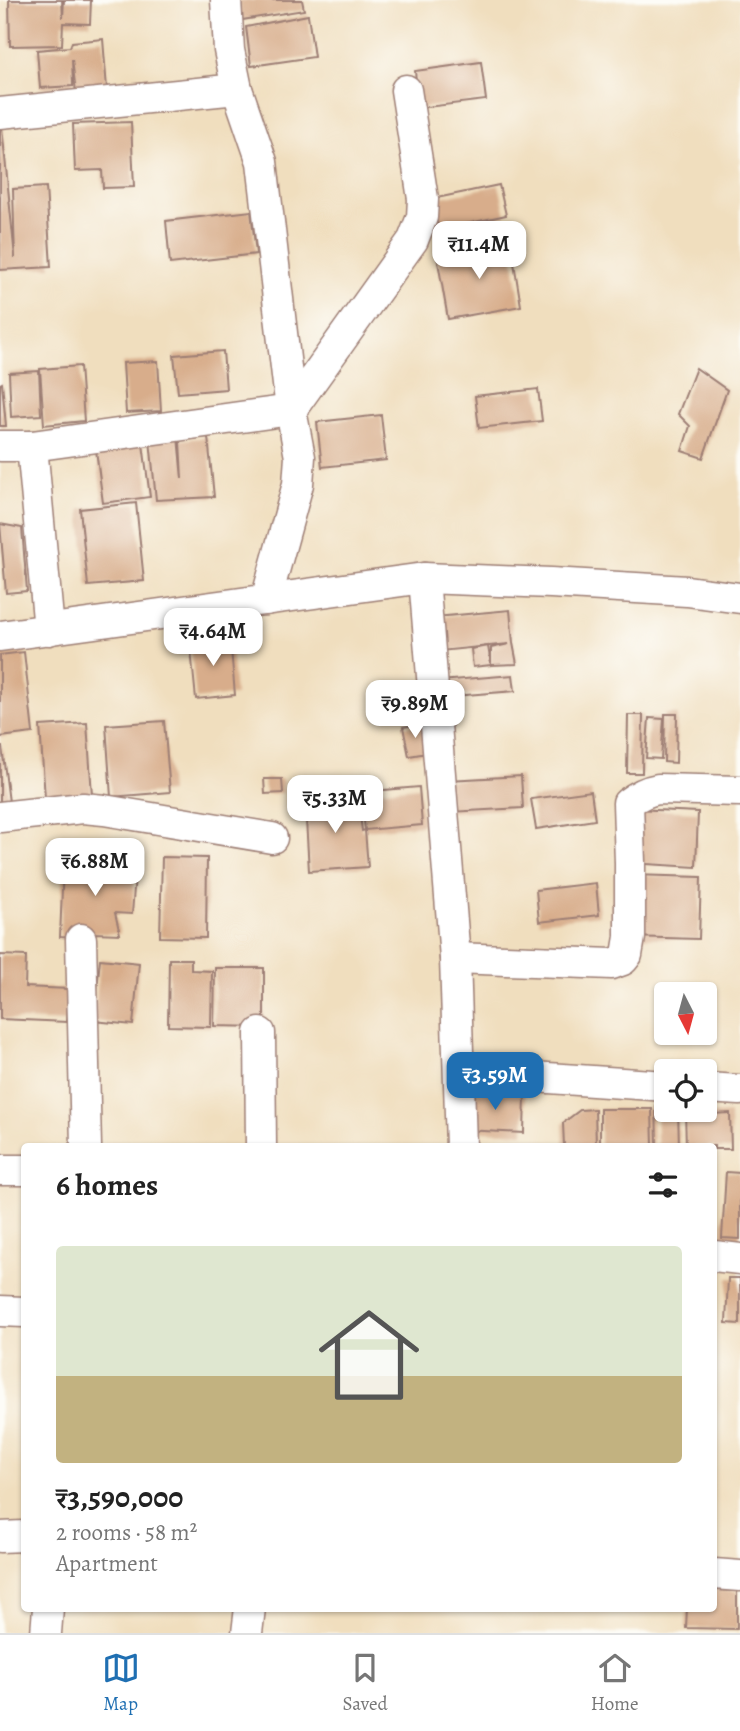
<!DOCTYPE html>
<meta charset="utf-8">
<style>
body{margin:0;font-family:Alegreya,serif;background:#f2f2f2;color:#222;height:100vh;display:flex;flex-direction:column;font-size:26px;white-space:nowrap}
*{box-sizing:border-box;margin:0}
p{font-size:23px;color:#767676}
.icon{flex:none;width:38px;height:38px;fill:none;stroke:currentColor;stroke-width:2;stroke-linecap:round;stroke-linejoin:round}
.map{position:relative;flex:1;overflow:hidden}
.drawer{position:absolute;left:21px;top:1143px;width:696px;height:469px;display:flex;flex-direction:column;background:#fff;border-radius:7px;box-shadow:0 2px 5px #0004}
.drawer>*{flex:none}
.needle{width:46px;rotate:174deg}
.tools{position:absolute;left:654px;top:982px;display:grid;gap:14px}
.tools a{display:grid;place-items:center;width:63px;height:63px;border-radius:7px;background:#fff;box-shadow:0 2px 5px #0004;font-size:35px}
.price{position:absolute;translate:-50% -60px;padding:0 16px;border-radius:14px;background:#fff;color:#222;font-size:23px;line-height:46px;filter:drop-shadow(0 2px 4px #0008)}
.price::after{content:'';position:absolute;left:50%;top:42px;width:21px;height:16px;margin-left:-10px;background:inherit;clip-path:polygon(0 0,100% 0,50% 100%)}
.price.active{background:#1f6fb2;color:#fff}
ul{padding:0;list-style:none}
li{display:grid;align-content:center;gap:14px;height:371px;padding:0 35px}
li+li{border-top:2px solid #e0e0e0}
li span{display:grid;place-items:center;height:217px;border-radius:7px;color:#555}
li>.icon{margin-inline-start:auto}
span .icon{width:126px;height:126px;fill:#fffc;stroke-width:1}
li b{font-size:30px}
h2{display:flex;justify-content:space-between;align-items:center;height:84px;padding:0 35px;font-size:30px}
.menu{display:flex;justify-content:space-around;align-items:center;height:98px;border-top:2px solid #e0e0e0;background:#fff;font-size:19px;color:#767676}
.menu a{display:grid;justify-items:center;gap:4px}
.menu .active{color:#1f6fb2}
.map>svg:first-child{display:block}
.building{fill:#d8ad8b}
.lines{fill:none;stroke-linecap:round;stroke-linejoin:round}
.minor-casing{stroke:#9d7e74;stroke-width:33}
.minor{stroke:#fff;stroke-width:30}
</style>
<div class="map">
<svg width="740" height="1633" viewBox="0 0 740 1633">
<rect width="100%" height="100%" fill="#fdfcf7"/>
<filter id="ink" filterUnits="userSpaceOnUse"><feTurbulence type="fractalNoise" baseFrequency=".0143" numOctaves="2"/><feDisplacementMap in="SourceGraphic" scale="14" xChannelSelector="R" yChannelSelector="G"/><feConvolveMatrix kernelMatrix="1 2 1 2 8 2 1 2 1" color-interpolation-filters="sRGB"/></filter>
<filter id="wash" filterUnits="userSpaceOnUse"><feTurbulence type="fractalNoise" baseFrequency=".00686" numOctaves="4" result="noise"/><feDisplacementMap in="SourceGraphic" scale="28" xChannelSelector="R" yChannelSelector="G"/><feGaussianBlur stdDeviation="1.57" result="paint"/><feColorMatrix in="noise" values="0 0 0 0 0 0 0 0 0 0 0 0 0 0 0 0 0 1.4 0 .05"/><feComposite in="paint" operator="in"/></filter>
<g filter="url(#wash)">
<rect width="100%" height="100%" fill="#f0debe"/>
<g id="blocks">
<g class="building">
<polygon points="9,0 62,0 63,18 64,0 91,0 90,24 63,23 62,45 10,46"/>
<polygon points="238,0 302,0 304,10 242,20"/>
<polygon points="308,15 314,57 251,66 246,27"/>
<polygon points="103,39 107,89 76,92 72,59 73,86 40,88 37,50 70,47 72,42"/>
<polygon points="481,62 486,100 419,108 415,71"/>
<polygon points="131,122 134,187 103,188 102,170 75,171 73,124"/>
<polygon points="0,127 2,127 15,258 13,189 46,187 51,267 0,270"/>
<polygon points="499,185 506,215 439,230 432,199"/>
<polygon points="251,211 256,254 170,264 166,221"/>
<polygon points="511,244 521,306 448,319 437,256"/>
<polygon points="223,351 226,389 178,393 174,355"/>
<polygon points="158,361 161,411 126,413 123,363"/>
<polygon points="80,366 84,421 44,425 40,369"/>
<polygon points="696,368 727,390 703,458 682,451 690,426 678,414"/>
<polygon points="39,371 41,415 11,417 9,373"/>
<polygon points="2,383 6,426 0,426 0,384"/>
<polygon points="538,389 542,421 479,428 475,396"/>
<polygon points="381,415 386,460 322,467 317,422"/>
<polygon points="178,437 182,479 180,440 208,437 214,497 156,500 150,440"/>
<polygon points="143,444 150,497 103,503 96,450"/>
<polygon points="136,503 144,581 88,586 80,509"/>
<polygon points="0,524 22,528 27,591 6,593"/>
<polygon points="510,610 513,643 517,664 491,665 491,648 509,644 440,651 436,617"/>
<polygon points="230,637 235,695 196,699 190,640"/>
<polygon points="488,646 491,665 473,667 471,649"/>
<polygon points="24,652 33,733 0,737 0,655"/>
<polygon points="513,675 515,691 441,697 440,681"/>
<polygon points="665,714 677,714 676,763 664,762"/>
<polygon points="628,715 643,715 642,773 627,773"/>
<polygon points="649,718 664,719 661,759 646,758"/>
<polygon points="164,721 170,792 111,797 106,725"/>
<polygon points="87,723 92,795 45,798 40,726"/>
<polygon points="421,724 427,753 409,756 403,727"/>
<polygon points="0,747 2,747 9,802 0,803"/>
<polygon points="521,776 523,808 450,812 448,780"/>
<polygon points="264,779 282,779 283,793 265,794"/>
<polygon points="419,787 422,825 365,830 361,792"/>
<polygon points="591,791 595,820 536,829 531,799"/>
<polygon points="358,799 362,831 365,830 368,867 309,871 305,802"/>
<polygon points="634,809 698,812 696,867 630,863"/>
<polygon points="162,857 207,858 206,938 160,937"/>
<polygon points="95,860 130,861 130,876 135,875 132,914 115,913 120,934 94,933 93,939 60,937 63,866 94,867"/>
<polygon points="632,875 701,877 699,939 630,937"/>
<polygon points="596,883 599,915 539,922 536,890"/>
<polygon points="0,955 26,956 25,987 69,989 67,1022 0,1019"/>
<polygon points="100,959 139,963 133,1025 94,1021"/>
<polygon points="169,959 191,959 191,970 212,971 211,1027 168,1026"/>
<polygon points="215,968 264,968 264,1027 214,1026"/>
<polygon points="465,1091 525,1094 524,1133 464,1130"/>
<polygon points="705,1098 710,1098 711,1114 730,1113 731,1149 714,1149 714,1146 686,1146 685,1110 705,1110"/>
<polygon points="656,1101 667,1101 667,1110 678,1110 679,1146 657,1146"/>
<polygon points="595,1109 596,1146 564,1146 563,1123 580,1110"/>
<polygon points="600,1109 652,1109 653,1146 600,1146"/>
<polygon points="726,1172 740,1173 740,1239 722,1238"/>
<polygon points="728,1278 740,1278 740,1324 726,1323"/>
<polygon points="714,1590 737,1591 737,1629 686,1628 687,1608 714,1608"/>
</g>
</g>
</g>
<g filter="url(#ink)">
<use href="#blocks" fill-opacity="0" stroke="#9d7e74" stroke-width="2"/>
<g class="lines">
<g class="minor-casing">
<g id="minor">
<polyline points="226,0 229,50 237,89 262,162 291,410 300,457 298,484 266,600"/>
<polyline points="0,113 237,89"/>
<polyline points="0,446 32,446 291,410 413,240 422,217 423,199 406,90"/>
<polyline points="32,446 49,630"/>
<polyline points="424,578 455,958 461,1146"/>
<polyline points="0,636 424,578 551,583 687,591 740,598"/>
<polyline points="0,817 83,808 104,810 272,838"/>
<polyline points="81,939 86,1146"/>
<path d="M 455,958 L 612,964 L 623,960 L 627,955 L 630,937 L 630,863 L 628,803 C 638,795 646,791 658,789 L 740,791"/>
<polyline points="260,1033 261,1146"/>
<polyline points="460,1072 667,1086"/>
<polyline points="705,1088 740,1090"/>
<polyline points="0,1170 24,1170"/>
<polyline points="714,1256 740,1259"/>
<polyline points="0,1311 24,1312"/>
<polyline points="0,1537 24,1536"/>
<polyline points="714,1574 740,1576"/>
<polyline points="46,1633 48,1608"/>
<polyline points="247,1633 250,1608"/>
</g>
</g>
<use href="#minor" class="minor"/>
</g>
</g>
</svg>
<div class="tools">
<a><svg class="needle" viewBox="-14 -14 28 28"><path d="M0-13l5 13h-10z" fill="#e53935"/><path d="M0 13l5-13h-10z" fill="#767676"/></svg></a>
<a><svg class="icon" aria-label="locate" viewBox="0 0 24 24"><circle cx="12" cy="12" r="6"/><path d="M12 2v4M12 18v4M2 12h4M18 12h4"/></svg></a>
</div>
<b class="price" style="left:479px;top:281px">₹11.4M</b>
<b class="price" style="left:213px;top:668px">₹4.64M</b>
<b class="price" style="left:415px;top:740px">₹9.89M</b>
<b class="price" style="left:335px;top:835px">₹5.33M</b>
<b class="price" style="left:95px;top:898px">₹6.88M</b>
<b class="price active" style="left:495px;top:1112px">₹3.59M</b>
<section class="drawer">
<h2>6 homes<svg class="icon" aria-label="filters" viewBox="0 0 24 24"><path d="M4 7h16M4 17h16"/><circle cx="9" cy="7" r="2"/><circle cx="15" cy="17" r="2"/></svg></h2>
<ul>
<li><span style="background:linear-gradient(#dfe7d0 60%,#c2b280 0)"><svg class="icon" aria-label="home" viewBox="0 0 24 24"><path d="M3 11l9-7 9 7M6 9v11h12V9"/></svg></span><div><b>₹3,590,000</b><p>2 rooms · 58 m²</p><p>Apartment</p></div></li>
</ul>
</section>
</div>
<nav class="menu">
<a class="active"><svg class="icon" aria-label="map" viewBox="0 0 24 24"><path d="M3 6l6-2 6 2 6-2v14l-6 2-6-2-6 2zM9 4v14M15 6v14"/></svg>Map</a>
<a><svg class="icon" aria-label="saved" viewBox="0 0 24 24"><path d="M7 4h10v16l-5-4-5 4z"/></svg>Saved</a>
<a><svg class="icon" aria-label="home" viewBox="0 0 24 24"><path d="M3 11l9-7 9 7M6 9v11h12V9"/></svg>Home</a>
</nav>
